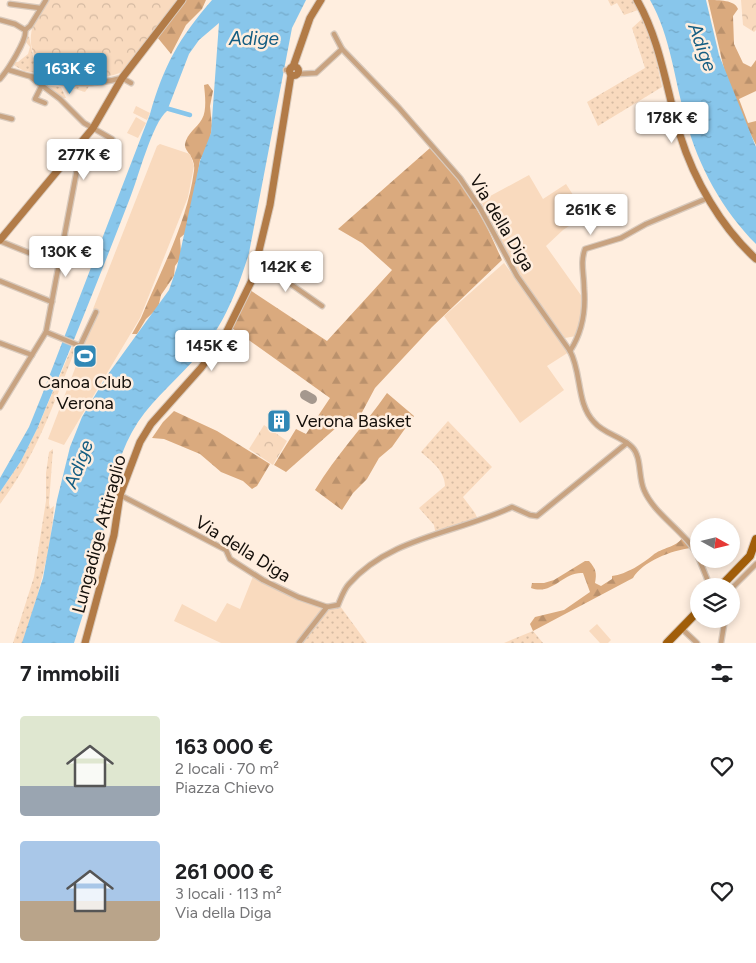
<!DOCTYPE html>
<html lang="it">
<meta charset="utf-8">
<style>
body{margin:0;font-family:Figtree,sans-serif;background:#f2f2f2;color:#202124;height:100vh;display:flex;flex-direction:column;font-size:19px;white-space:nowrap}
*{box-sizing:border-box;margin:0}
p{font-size:16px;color:#757577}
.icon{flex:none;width:28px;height:28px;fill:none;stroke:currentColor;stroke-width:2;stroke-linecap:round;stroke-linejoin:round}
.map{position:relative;height:643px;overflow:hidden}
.drawer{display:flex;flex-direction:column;background:#fff;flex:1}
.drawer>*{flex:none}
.needle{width:32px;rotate:98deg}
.buttons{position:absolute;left:690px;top:518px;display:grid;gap:10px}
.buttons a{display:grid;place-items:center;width:50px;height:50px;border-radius:50%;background:#fff;box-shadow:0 2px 8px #0003;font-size:25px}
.price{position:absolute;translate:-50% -42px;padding:0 11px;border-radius:5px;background:#fff;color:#222;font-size:16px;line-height:32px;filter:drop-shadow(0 1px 2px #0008)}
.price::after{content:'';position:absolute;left:50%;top:30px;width:15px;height:11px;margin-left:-8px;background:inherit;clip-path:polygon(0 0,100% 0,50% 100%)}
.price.current{background:#3088b6;color:#fff}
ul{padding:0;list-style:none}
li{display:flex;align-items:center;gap:15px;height:125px;padding:0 20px}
li span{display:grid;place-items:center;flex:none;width:140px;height:100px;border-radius:5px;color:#555}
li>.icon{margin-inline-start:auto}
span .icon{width:60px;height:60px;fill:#fffc;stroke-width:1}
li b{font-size:21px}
h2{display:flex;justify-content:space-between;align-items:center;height:60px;padding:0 20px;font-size:21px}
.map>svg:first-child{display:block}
.grass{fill:url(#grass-dots)}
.forest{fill:url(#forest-firs)}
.park{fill:url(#park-crowns)}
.pitch{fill:#f9dabe}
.water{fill:url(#water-ripples)}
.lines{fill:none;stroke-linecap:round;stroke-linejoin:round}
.canal{stroke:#88c6eb;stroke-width:4.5}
.taxiway{stroke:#a5988e;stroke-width:10}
.street-casing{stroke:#d9cabd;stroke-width:7}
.secondary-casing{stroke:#d9cabd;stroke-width:9}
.primary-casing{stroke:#d9cabd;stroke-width:10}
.street{stroke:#c8a381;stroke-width:4.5}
.secondary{stroke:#b27b47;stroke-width:7}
.primary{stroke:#a15e0a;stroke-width:8}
.labels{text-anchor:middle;stroke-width:5;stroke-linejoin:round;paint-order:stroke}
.street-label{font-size:18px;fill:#140f0a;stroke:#ffeedf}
.poi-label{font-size:18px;fill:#140f0a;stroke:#ffeedf}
.water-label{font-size:19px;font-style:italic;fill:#145d82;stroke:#ffeedf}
</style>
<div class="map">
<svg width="756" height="643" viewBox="0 0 756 643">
<defs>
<pattern id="grass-dots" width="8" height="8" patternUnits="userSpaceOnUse" patternTransform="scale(1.25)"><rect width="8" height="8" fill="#f9dabe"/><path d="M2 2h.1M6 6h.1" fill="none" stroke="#d5baa2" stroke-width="1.8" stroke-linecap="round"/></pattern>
<pattern id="forest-firs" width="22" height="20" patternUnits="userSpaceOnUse" patternTransform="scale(1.25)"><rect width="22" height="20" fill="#daaa7e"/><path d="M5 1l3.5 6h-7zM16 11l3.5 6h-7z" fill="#ba916c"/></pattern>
<pattern id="park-crowns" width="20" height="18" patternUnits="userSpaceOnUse" patternTransform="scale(1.25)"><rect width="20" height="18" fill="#f9dabe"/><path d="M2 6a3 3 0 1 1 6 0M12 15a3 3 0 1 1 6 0" fill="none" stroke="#d5baa2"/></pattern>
<pattern id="water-ripples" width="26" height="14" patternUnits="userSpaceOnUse" patternTransform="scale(1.25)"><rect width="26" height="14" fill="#88c6eb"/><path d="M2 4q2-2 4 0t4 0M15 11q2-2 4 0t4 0" fill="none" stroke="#74a9c8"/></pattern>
</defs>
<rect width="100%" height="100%" fill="#ffeedf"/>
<g class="grass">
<polygon points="608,0 633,0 638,10 624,15 617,3 611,6"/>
<polygon points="643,18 654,50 662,87 598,126 587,102 645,68 632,28"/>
<polygon points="29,36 34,61 44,74 24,71 12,64 13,62 18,62 28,54 30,47 25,41"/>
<polygon points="67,84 90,85 85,92 72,88 68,94 64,87"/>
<polygon points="43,85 61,87 66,98 63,98"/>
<path d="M 72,347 L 76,348 C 54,402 36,457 0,504 L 0,492 L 21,461 L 37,429 Z"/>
<path d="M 448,421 L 492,467 L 463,497 L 475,513 L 479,522 L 436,536 L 434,525 L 419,508 L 445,486 C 445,471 431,461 421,452 Z"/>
<path d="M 53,449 L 49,503 L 50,509 L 54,506 C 51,553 37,599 23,643 L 13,643 L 34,577 L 46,501 L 46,473 L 49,452 Z"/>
<polygon points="340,606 367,643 300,643 328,607"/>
<polygon points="533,631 543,643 504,643"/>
</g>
<g class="forest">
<polygon points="186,0 206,0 202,9 186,25 171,54 157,37"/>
<path d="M 708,0 C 719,0 735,0 738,9 L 733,16 L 734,44 L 743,63 L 751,67 L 756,60 L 756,91 L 739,99 L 748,123 L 756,121 L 756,145 L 744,121 L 724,69 Z"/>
<path d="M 208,84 L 213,91 L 210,106 L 212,126 L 209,146 L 200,160 L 189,230 L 180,238 L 181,252 L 180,259 L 175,266 L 174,276 L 161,295 L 158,308 L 146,319 L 137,334 L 132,334 L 141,318 C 161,270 187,223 194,171 C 196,156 184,152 185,144 C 187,133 197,128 202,119 C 207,110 205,95 204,85 Z"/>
<polygon points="430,148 463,186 486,225 502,260 432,327 375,388 359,418 337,427 286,472 274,465 296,429 306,434 330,398 232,328 250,290 327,341 392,270 362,243 338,229"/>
<path d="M 387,393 L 414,416 L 392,447 L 379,458 L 367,479 L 353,493 L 342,510 L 315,490 C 336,455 364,426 387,393 Z"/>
<polygon points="174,411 217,431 270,464 257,486 252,489 243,481 221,472 200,454 164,439 152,438 163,422"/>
<path d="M 682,538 L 691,548 C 672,550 642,562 633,578 L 533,631 L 530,624 L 535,617 L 564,610 L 590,592 L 583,573 C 564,571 552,596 531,588 L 532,583 L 544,583 L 554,580 L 585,561 L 589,561 C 596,569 597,573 595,583 L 601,586 L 612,579 L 612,576 C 627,574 642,564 653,555 C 661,548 677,547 682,538 Z"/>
</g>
<g class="park">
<path d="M 49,0 L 179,0 L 127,69 C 111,81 64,81 45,73 C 23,45 28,25 49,0 Z"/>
<polygon points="741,0 756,0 756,30 754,32 743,25"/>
<polygon points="264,425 287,441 273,465 249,449"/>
</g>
<g class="pitch">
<polygon points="136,106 150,113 147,120 133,113"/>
<polygon points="136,117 146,123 138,138 127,133"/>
<polygon points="160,144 190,154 194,166 188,197 140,318 64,445 48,439 97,311 93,309 157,146"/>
<polygon points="529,175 543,199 566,184 586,215 563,230 546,246 583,298 583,316 576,336 565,338 507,259 481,201"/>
<polygon points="504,263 569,352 547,366 564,390 520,423 444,316"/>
<polygon points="254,574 295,597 323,608 295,643 221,643 174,621 182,604 216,622 227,603 240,609"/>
<polygon points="597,624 611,640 608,643 600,643 589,631"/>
</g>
<g class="water">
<path d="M 212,0 L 306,0 L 292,28 L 249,253 C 238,289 224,325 199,354 C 180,377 155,397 138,422 C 109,466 107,524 95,574 C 89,597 81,620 74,643 L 22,643 L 43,578 L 57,500 L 70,447 L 82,417 L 106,377 L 169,290 L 177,267 L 200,161 L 211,133 L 219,23 L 199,40 L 189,54 L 167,111 C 152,123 138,179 130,198 C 100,276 69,353 37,429 L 21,461 L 0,492 L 0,478 L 29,427 L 42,395 L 150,114 C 164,65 179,38 212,0 Z"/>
<path d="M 650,0 L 706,0 L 719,55 L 756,147 L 756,244 C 723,211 698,166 686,120 C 674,79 671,37 650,0 Z"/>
</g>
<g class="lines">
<polyline class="canal" points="162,107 190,115"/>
<polyline class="taxiway" points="305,395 312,399"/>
<g class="street-casing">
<g id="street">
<polyline points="10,4 40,8"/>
<polyline points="0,20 15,24 25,30"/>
<polyline points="25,30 30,26 46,0"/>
<polyline points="334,34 342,49"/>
<path d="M 9,70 C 44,82 85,88 122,78 L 131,83"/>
<polyline points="286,70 290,70"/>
<path d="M 298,74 L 316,73 L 342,49 L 399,108 L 460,178 L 480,208 L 517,276 L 570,351 C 582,373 576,403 594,422 C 604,434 621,436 632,447 C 642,457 638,477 644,490 C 655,516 687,532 699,558"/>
<polyline points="32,78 60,99 84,123 112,139"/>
<path d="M 0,79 C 7,71 28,39 25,30"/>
<polyline points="41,87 35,99 45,103"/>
<polyline points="0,116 12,119"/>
<polyline points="74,151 79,159 46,332 80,346 96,312"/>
<polyline points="0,241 59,265"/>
<polyline points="253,275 282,278 322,306"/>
<polyline points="0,281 52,302"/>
<polyline points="0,343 32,355"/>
<path d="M 570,351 C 583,331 586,311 584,288 C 584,273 580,263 585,249 L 621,238 L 646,224 L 708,198"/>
<polyline points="0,407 46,332"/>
<polyline points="120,495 226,550 230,559 263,580 298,597 327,607"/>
<polyline points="699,559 710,586"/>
<polyline points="731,589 756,564"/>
<polyline points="681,628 697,643"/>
<path d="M 299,643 L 327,607 L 338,605 C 341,598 344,589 349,584 C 390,537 458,533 512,507 L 530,515 L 537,516 L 627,443"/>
<polyline points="721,643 725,619"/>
</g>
</g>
<g class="secondary-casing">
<g id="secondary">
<path d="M 637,0 C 661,42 666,89 680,135 C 694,180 721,227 756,259"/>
<circle cx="294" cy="71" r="4.5"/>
<polyline points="293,67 310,18 321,0"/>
<polyline points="0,240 93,128 122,78 182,0"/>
<polyline points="85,643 114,535 120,495 140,442 151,424 201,368 224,337 252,280 270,205 291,75"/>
</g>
</g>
<g class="primary-casing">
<g id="primary">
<polyline points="721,586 750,556 756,539"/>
<polyline points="667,643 699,610"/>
</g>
</g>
<use href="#street" class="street"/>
<use href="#secondary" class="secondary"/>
<use href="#primary" class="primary"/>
</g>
<defs>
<g id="stadium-square" transform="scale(1.25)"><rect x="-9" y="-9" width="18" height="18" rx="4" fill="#3088b6" stroke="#ffeedf"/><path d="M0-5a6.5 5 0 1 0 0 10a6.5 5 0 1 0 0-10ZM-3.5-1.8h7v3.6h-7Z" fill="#fff"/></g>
<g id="building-square" transform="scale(1.25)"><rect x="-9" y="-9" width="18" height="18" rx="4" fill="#3088b6" stroke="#ffeedf"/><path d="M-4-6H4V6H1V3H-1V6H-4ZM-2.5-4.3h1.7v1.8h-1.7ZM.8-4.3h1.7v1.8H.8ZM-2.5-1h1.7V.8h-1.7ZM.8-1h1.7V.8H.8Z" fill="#fff"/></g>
</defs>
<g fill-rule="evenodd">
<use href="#stadium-square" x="85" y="356"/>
<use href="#building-square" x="279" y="421"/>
</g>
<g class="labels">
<g class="street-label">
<text transform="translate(502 223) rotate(59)" y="6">Via della Diga</text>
<text transform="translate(99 534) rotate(-75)" y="6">Lungadige Attiraglio</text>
<text transform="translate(243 549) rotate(32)" y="6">Via della Diga</text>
</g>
<g class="poi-label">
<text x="85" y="388">Canoa Club<tspan x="85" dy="21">Verona</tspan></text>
<text x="296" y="427" text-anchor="start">Verona Basket</text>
</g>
<g class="water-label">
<text x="254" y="45">Adige</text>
<text transform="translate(703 47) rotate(70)" y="7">Adige</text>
<text transform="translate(78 464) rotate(-69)" y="7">Adige</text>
</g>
</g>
</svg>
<div class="buttons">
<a><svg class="needle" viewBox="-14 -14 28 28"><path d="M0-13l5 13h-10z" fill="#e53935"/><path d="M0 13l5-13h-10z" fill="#757577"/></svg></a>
<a><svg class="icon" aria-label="layers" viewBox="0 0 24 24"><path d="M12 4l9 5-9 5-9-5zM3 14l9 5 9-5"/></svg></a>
</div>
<b class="price current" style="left:70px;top:95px">163K €</b>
<b class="price" style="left:672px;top:144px">178K €</b>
<b class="price" style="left:84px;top:181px">277K €</b>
<b class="price" style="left:591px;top:236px">261K €</b>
<b class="price" style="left:66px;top:278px">130K €</b>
<b class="price" style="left:286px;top:293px">142K €</b>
<b class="price" style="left:212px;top:372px">145K €</b>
</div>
<section class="drawer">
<h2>7 immobili<svg class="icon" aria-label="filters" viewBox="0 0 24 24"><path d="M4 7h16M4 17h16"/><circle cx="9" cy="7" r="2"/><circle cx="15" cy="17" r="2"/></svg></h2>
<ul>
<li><span style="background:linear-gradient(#dfe7d0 70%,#9aa5b1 0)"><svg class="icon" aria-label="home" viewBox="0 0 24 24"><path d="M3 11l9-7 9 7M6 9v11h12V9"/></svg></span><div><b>163 000 €</b><p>2 locali · 70 m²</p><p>Piazza Chievo</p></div><svg class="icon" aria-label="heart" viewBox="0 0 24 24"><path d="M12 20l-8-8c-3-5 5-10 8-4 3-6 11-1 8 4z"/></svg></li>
<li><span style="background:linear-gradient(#a9c7e8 60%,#b9a48a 0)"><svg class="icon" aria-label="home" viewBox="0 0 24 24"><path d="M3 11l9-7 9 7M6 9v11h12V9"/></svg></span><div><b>261 000 €</b><p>3 locali · 113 m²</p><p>Via della Diga</p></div><svg class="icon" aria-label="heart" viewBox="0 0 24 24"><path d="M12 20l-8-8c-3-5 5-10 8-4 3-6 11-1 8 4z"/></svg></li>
</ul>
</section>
